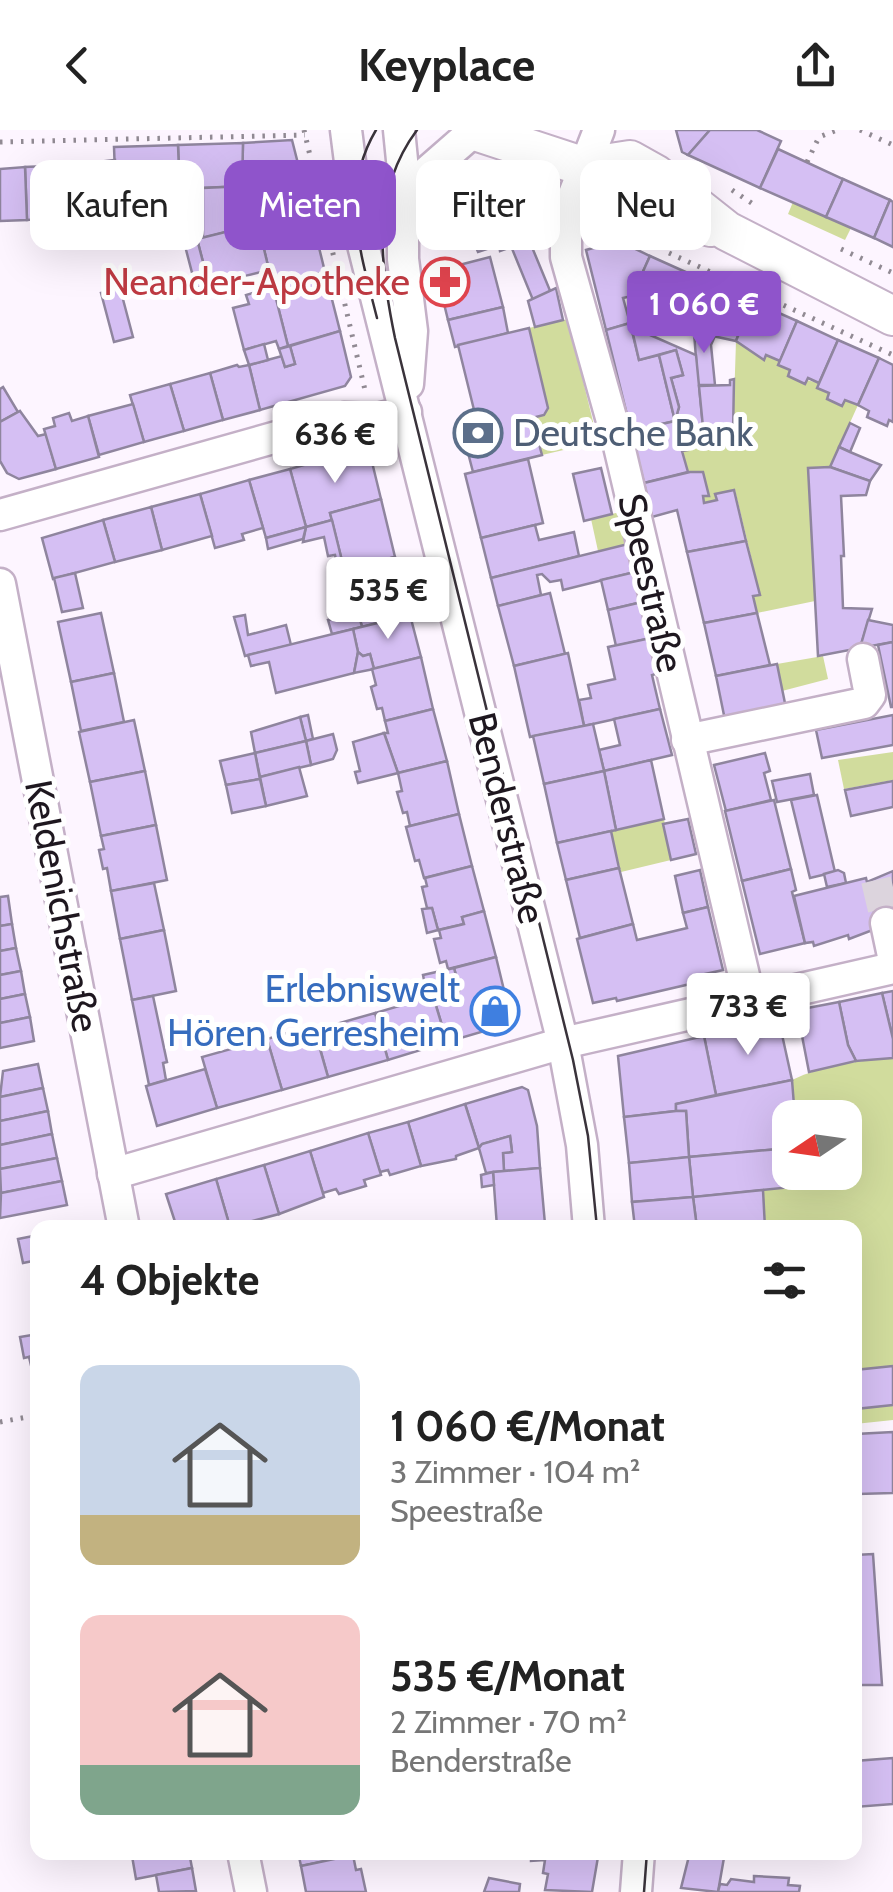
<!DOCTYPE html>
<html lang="de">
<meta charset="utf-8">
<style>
body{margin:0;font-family:Cabin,sans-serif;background:#f2f2f2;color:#222;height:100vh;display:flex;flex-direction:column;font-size:38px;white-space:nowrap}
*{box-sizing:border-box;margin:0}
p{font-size:32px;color:#767676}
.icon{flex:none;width:55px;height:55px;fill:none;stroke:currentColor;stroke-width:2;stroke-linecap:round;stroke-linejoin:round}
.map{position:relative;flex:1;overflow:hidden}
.drawer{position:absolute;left:30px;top:1090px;width:832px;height:640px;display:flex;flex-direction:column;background:#fff;border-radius:20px;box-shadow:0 10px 40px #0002}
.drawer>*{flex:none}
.guide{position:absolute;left:30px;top:30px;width:835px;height:90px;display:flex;gap:20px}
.needle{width:65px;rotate:257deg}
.fabs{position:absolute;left:772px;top:970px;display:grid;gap:20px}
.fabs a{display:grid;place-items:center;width:90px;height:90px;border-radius:20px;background:#fff;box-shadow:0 10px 40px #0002;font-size:50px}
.price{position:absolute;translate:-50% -85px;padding:0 22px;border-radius:10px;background:#fff;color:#222;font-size:32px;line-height:65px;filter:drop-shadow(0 2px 5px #0008)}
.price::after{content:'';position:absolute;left:50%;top:60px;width:30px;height:22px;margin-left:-15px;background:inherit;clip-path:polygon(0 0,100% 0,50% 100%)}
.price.selected{background:#8f54cb;color:#fff}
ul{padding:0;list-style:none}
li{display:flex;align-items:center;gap:30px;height:250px;padding:0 50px}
li span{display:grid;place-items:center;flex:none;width:280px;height:200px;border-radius:20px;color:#555}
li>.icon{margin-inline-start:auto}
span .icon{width:120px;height:120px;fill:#fffc;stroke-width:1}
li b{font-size:42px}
h2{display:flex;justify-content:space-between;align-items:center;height:120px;padding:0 50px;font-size:42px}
.pill{padding:0 35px;border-radius:20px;background:#fff;box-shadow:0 10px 40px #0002;font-size:35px;line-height:90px}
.pill.selected{background:#8f54cb;color:#fff}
header{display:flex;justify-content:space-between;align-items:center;height:130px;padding:0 50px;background:#fff;font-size:45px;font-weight:700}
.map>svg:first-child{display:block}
.green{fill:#d1dc9d}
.building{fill:#d5bff3;stroke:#8f859e;stroke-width:2.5}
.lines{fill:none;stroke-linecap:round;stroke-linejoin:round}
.minor-tunnel{stroke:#dcd4dd;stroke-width:30;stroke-dasharray:30 15;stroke-linecap:butt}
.minor-casing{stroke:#c4b0c7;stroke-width:35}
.major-casing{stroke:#c4b0c7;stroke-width:42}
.path{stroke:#918a93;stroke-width:5;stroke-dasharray:2.5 8;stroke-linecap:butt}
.minor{stroke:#fff;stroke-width:30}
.major{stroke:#fff;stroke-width:38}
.tram{stroke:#3a333b;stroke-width:2.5}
.labels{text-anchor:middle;stroke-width:10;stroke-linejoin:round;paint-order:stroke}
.health-label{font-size:38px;fill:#be3a42;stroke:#fff;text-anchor:end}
.service-label{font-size:38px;fill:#4e5e75;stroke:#fff;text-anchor:start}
.street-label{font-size:38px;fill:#1e171f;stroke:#fff}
.shop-label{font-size:38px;fill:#366cbe;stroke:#fff;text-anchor:end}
</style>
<header><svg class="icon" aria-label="back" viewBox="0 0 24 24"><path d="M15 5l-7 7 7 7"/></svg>Keyplace<svg class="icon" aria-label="share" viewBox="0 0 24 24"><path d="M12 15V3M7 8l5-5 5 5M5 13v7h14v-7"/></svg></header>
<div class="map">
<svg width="893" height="1762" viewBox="0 0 893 1762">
<rect width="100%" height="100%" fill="#fdf5ff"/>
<g class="green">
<polygon points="793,72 851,98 845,110 788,84"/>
<polygon points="568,189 598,312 542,325 532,288 529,198"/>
<polygon points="736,211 763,229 766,225 780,231 778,235 790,240 789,246 819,253 818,258 829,263 828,269 842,275 845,270 858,275 830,337 808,339 815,471 757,483 753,466 760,464 735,360 716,364 717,370 704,373 703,366 709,365 703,342 688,342 682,321 688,319 684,303 678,304 675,291 733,303"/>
<polygon points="620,382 628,414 598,421 591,389"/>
<polygon points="823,526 828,549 782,561 777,534"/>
<polygon points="893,622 893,650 844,659 838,630"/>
<polygon points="664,689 671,730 621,742 611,701"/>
<path d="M 893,928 L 893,1290 L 855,1294 L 855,1098 L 765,1097 L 763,1060 L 801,1056 L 801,1043 L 845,1042 L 845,988 L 795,987 L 792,950 C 823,935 858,931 893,928 Z"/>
</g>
<g class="building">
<polygon points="676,0 710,0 688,25 682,22"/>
<polygon points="710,0 757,0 781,11 760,58 688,25"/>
<polygon points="292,10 310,81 267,91 262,68 255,69 247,62 247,56 242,56 243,13"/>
<polygon points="243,13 242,56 203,58 203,66 180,67 178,15"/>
<polygon points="178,15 180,68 116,70 114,17"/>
<polygon points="778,19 843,49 826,87 760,58"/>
<polygon points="115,30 117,78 74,87 72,35"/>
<polygon points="72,35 74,87 27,90 25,37"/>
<polygon points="25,37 27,90 0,91 0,39"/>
<polygon points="843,49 890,70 874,108 826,87"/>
<polygon points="247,56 247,62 255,69 262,68 267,91 203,108 203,58"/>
<polygon points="502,56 511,61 522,93 473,110 463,70"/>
<polygon points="890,70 893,72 893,117 874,108"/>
<polygon points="310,81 325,142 273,157 258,94"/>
<polygon points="522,93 551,163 533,170 504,99"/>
<polygon points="258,94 269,140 209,155 197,109"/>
<polygon points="504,99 511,117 500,121 499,115 478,122 473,110"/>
<polygon points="197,109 209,155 196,158 184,112"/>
<polygon points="619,111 650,126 632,166 623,168 630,193 606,200 586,120"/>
<polygon points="650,126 708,152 695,195 665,185 666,181 647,173 648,171 632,166"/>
<polygon points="490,127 503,177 448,190 436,141"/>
<polygon points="325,142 340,201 288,216 273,157"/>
<polygon points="707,154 752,171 736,211 708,205 709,199 696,193"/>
<polygon points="273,157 288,216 279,219 276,211 244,220 233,178 249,174 246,165"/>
<polygon points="120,158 133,207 114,212 101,163"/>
<polygon points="556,158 563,190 535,197 528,171"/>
<polygon points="752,171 797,191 780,231 766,225 764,230 736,211"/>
<polygon points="503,177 508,203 455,217 448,190"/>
<polygon points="797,191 838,210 819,253 808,248 805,254 788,246 790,240 778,235"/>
<polygon points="630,193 639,230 659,225 675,291 631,301 606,200"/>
<polygon points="696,193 709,199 708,205 714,208 711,215 715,255 698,255 694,202"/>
<polygon points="529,198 548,278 544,285 532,288 542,325 473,342 460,292 476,288 458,215"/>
<polygon points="340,201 351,247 345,256 260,280 249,235 282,226 285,237 295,234 290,216"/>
<polygon points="641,201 696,225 703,297 675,291 679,277 671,248 683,245 676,220 639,230 633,204"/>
<polygon points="838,210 879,228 858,275 845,270 842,276 827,269 829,263 817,258"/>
<polygon points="264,214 268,230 249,235 244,220"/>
<polygon points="290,216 295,234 285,237 279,219"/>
<polygon points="676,220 683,245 671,248 679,277 675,291 659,225"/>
<polygon points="879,228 893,235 893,292 889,290 887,296 867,287 869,281 858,275"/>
<polygon points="237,235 239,237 249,235 260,280 223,290 210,243"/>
<polygon points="210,243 223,290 184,301 170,254"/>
<polygon points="734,249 733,304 703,297 699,256 730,255 730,250"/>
<polygon points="170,254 184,301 144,312 130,265"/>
<polygon points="3,257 18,282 0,292 0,259"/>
<polygon points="133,274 144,312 99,325 88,286"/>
<polygon points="20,281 38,306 46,304 56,339 19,349 7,343 0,331 0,292"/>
<polygon points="69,283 72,291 88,286 99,327 56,339 44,299 55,296 53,288"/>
<polygon points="675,291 678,304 684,303 688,320 682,321 688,342 644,353 631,301"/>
<polygon points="850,293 860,298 850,322 839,317"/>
<polygon points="839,317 850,322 881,335 870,351 830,337"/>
<polygon points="355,320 371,328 381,369 330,383 332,390 306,397 290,339"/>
<polygon points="528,329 543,393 481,408 465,344"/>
<polygon points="830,337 870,351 866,365 841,366 844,426 841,426 843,478 872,479 860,518 818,526 808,338"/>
<polygon points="601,338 612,384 584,391 573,344"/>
<polygon points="290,339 306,397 266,408 249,350"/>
<polygon points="690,342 703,342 709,366 703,366 704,373 717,370 715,364 734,360 746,411 687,422 677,380 652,387 644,353"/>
<polygon points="249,350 263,398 242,404 244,410 215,418 200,364"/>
<polygon points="200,364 212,406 162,420 151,377"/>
<polygon points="381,369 395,427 344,439 330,383"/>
<polygon points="151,377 162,420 115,432 103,390"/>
<polygon points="103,390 115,432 53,449 42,408"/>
<polygon points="332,390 345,443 339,445 335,425 328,426 324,407 303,412 306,397"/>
<polygon points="535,395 539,410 574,402 579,426 491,448 481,408"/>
<polygon points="306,397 303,409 268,419 266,408"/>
<polygon points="746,411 760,465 753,466 757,483 704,493 687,422"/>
<polygon points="628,414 635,442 563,460 561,450 550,452 542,444 537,445 541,465 498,476 491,448"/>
<polygon points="395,427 410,485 362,497 354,465 350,466 344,439"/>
<polygon points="635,442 642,472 608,480 601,450"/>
<polygon points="75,443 83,478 62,482 54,448"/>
<polygon points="550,463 565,524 514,536 498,476"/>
<polygon points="642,472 651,508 616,516 608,480"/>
<polygon points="358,482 362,497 332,504 328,490 347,485 352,489"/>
<polygon points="101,483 114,543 71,552 58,492"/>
<polygon points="757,483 770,535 716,546 704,493"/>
<polygon points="245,485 248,505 286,495 291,515 245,526 234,487"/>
<polygon points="410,485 421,527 374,539 370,524 363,526 358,522 353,499"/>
<polygon points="868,490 893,495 893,512 860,518"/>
<polygon points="353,499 358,522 354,543 276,563 269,532 251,536 248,525"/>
<polygon points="651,508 659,543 652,545 660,579 584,596 579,570 591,568 588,555 615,549 608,517"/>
<polygon points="893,512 893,577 891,577 878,515"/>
<polygon points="358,522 363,526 370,524 374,539 354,543"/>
<polygon points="568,523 584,596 530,607 514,536"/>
<polygon points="421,527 433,579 385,591 382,578 377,579 371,557 376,555 372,539"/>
<polygon points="777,534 787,583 726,595 716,546"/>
<polygon points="114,543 124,592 81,601 71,552"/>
<polygon points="433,579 447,631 398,643 384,603 388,603 385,591"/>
<polygon points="660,579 672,625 604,641 599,620 620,615 614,589"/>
<polygon points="308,585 313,609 306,611 300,587"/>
<polygon points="893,585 893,615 822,628 816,600"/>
<polygon points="300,587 306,611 255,623 251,602"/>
<polygon points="134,590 145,641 90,652 79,602"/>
<polygon points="593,594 604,641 544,654 533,606"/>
<polygon points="384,603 398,643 358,653 355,642 360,641 353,612"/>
<polygon points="333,604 337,620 333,629 311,635 306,611"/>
<polygon points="306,611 311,635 260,647 255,623"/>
<polygon points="255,623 260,649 226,655 220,631"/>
<polygon points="765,623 770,641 764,643 771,670 726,681 714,635"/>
<polygon points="651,630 664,689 616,700 604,641"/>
<polygon points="447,631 459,684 410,696 407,682 403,683 397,662 402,661 398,643"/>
<polygon points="299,637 307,666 266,676 260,647"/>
<polygon points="145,641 156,695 101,706 90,652"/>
<polygon points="604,641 616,700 557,713 544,654"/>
<polygon points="810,644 814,665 777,672 772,651"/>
<polygon points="260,649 266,676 232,683 226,655"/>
<polygon points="893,651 893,677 851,686 845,660"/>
<polygon points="817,665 835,742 810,748 791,670"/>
<polygon points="774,670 791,739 742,751 725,681"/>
<polygon points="459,684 472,736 424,748 419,730 415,731 406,697"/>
<polygon points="688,689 696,724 671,730 663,694"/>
<polygon points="156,695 167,750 111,761 107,738 103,739 99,720 104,719 101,706"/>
<polygon points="611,701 619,738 566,750 557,713"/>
<polygon points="472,736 484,781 462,787 464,794 438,800 432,778 427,778 422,757 427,756 425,748"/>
<polygon points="619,738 633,794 580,808 566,750"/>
<polygon points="791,739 796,760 792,762 805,813 760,824 742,751"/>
<polygon points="700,740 708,777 683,783 675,746"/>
<polygon points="838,740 844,743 846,753 827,757 824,744"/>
<polygon points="893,741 893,793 878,795 867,752"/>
<polygon points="866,748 878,798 849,809 848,805 814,816 813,812 805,813 794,766"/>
<polygon points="154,753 164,800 120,809 111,761"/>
<polygon points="8,766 12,794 0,796 0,767"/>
<polygon points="708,777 723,840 701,845 703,851 617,871 616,868 593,873 577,809 633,794 637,810 687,798 683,783"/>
<polygon points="432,778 438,800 427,803 422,779"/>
<polygon points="484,781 496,827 448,839 446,831 440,833 434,809 441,808 439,800 464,794 462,787"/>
<polygon points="12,794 16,818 0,821 0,796"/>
<polygon points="164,800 176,861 132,870 120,809"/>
<polygon points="16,818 21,841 0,845 0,821"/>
<polygon points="496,827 510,885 505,895 447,912 435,872 456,866 460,859 454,838"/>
<polygon points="454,838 458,853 426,860 423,845"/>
<polygon points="21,841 25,864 0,869 0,845"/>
<polygon points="893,861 893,909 882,863"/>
<polygon points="882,863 893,909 893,928 856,931 848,915 839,872"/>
<polygon points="25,864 30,887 0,893 0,869"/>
<polygon points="153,866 167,932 163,933 166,950 149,955 132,870"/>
<polygon points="433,866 447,912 388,930 375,883"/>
<polygon points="839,872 848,915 856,931 809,942 797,880"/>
<polygon points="375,883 388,930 328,947 315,900"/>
<polygon points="30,887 34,911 0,918 0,893"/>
<polygon points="779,891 792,950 716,965 704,906"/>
<polygon points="313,895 328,947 282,960 267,909"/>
<polygon points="704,906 716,965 676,974 676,981 624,987 618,926"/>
<polygon points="267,909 282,960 217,978 202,927"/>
<polygon points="38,934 43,958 0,967 3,941"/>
<polygon points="205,939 217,978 157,996 146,956"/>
<polygon points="792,950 795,988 790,988 790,1018 689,1027 686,981 676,981 676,974"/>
<polygon points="522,957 528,960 537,996 540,1038 504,1041 503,1023 512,1022 510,1006 482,1014 479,1018 465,974"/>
<polygon points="43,958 48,981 0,991 0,967"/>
<polygon points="465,974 479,1018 456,1026 456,1029 421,1036 408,992"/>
<polygon points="48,981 52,1004 0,1015 0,991"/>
<polygon points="676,981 686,981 689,1027 629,1033 624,987"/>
<polygon points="408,992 421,1036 390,1045 388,1040 380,1042 368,1003"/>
<polygon points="368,1003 381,1045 364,1050 366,1056 339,1064 336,1059 323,1063 310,1021"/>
<polygon points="52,1004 57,1028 0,1039 0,1015"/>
<polygon points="510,1006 512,1022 503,1023 504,1041 486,1043 479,1018 482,1014"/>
<polygon points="790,1018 790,1042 801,1042 802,1056 693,1067 689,1027"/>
<polygon points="310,1021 324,1067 279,1084 264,1035"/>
<polygon points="689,1027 693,1067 632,1072 629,1033"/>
<polygon points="57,1028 62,1051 1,1063 0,1039"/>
<polygon points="264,1035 279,1084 230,1097 216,1049"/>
<polygon points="540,1038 545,1094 497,1097 493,1042"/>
<polygon points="493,1042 494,1055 482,1057 481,1045"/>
<polygon points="216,1049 230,1097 220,1098 219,1093 205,1098 177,1098 166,1064"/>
<polygon points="62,1051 67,1075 0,1088 1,1063"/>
<polygon points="763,1060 765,1098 697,1098 693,1067"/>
<polygon points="693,1067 697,1098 635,1098 632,1072"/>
<polygon points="38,1105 38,1130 23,1133 18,1109"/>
<polygon points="38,1204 38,1225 24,1228 20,1207"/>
<polygon points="38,1225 38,1265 29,1227"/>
<polygon points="893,1236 893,1275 855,1279 855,1240"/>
<polygon points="893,1302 893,1363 858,1364 856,1304"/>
<polygon points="873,1424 882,1555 855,1555 855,1425"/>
<polygon points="893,1628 893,1674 855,1677 855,1631"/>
<polygon points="149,1722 189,1722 192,1738 136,1749 132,1726"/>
<polygon points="298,1722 355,1722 355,1725 301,1736"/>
<polygon points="531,1722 579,1722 598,1727 592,1762 545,1760 548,1744 543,1743 545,1730 531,1731"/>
<polygon points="690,1722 725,1722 718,1762 681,1758"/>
<polygon points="353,1725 356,1740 361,1739 366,1762 306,1762 301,1736"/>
<polygon points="192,1738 196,1761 159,1762 156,1745"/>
<polygon points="754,1746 789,1748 788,1755 800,1756 799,1762 718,1762 720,1754 727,1755 731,1749 754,1752"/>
<polygon points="489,1748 520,1754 519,1762 484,1762"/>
</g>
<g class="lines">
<polyline class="minor-tunnel" points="876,750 886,793"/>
<g class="minor-casing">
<g id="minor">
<polyline points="346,0 358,95 563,913 582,1015 589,1098"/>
<polyline points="399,0 403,40 403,129 412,201 408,254"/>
<polyline points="599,0 566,85 566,127 619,316 750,871"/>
<polyline points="406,78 427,42 474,1"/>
<polyline points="0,385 344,288 377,289 406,282"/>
<polyline points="0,454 124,1098"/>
<polyline points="687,610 864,573 870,565 863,529"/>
<polyline points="886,793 893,826"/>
<polyline points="113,1044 563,913 893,838"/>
<polyline points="243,1722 251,1762"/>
<polyline points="636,1762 639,1722"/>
</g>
</g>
<g class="major-casing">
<g id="major">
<polyline points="472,0 585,37 612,64 638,78 711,97"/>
<polyline points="585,37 630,30 655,44 727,101 893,186"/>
</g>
</g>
<g class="path">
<polyline points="304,0 365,260"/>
<polyline points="860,0 893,15"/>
<polyline points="0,12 305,5"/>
<polyline points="807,32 819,7 837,0"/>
<polyline points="464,46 506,50 544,67"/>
<polyline points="732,60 756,76"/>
<polyline points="841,119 893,143"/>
<polyline points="669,123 893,225"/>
<polyline points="0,1292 38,1285"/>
</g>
<use href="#minor" class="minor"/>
<use href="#major" class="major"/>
<g class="tram">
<path d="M 376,0 C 339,62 361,124 377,188"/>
<path d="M 417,0 C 370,63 380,136 395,208 L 573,930 L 588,1006 L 597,1098"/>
<polyline points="644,1762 647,1722"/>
</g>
</g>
<defs>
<g id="pharmacy-ring" transform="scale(2.5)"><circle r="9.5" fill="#fff" stroke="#e0444e" stroke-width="1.5"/><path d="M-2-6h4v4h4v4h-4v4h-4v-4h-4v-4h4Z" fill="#e0444e"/></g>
<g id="bank-ring" transform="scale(2.5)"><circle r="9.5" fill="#fff" stroke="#5c6f8a" stroke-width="1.5"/><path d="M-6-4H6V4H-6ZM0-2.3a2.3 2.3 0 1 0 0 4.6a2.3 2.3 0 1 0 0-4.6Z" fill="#5c6f8a"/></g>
<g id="shop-ring" transform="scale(2.5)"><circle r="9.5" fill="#fff" stroke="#3f7fe0" stroke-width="1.5"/><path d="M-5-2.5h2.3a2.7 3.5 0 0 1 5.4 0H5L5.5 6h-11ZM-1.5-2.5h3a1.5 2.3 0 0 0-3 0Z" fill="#3f7fe0"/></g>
</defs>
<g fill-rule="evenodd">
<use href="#pharmacy-ring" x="445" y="152"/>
<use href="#bank-ring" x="478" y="303"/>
<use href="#shop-ring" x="495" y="881"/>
</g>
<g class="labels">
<g class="health-label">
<text x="410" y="165">Neander-Apotheke</text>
</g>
<g class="service-label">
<text x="513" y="316">Deutsche Bank</text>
</g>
<g class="street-label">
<text transform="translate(651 453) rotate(77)" y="13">Speestraße</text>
<text transform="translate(507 688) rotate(76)" y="13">Benderstraße</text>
<text transform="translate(62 776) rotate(79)" y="13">Keldenichstraße</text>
</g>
<g class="shop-label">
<text x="460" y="872">Erlebniswelt<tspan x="460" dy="44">Hören Gerresheim</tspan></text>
</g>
</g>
</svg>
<div class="fabs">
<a><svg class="needle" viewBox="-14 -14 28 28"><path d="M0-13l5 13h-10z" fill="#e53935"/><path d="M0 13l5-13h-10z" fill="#767676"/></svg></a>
</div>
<b class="price selected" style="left:704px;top:226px">1 060 €</b>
<b class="price" style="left:335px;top:356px">636 €</b>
<b class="price" style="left:388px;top:512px">535 €</b>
<b class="price" style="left:748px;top:928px">733 €</b>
<div class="guide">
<a class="pill">Kaufen</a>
<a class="pill selected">Mieten</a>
<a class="pill">Filter</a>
<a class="pill">Neu</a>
</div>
<section class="drawer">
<h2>4 Objekte<svg class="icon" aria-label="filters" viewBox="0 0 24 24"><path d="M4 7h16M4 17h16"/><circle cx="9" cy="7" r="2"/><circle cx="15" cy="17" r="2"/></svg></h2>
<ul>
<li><span style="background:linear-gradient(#c9d6e8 75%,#c2b280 0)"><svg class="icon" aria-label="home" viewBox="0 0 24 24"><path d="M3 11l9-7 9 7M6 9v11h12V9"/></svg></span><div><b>1 060 €/Monat</b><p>3 Zimmer · 104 m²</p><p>Speestraße</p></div></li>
<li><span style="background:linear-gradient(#f6c9c9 75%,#7fa58c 0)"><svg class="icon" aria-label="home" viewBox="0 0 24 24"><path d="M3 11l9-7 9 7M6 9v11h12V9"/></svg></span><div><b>535 €/Monat</b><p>2 Zimmer · 70 m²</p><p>Benderstraße</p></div></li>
</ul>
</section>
</div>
